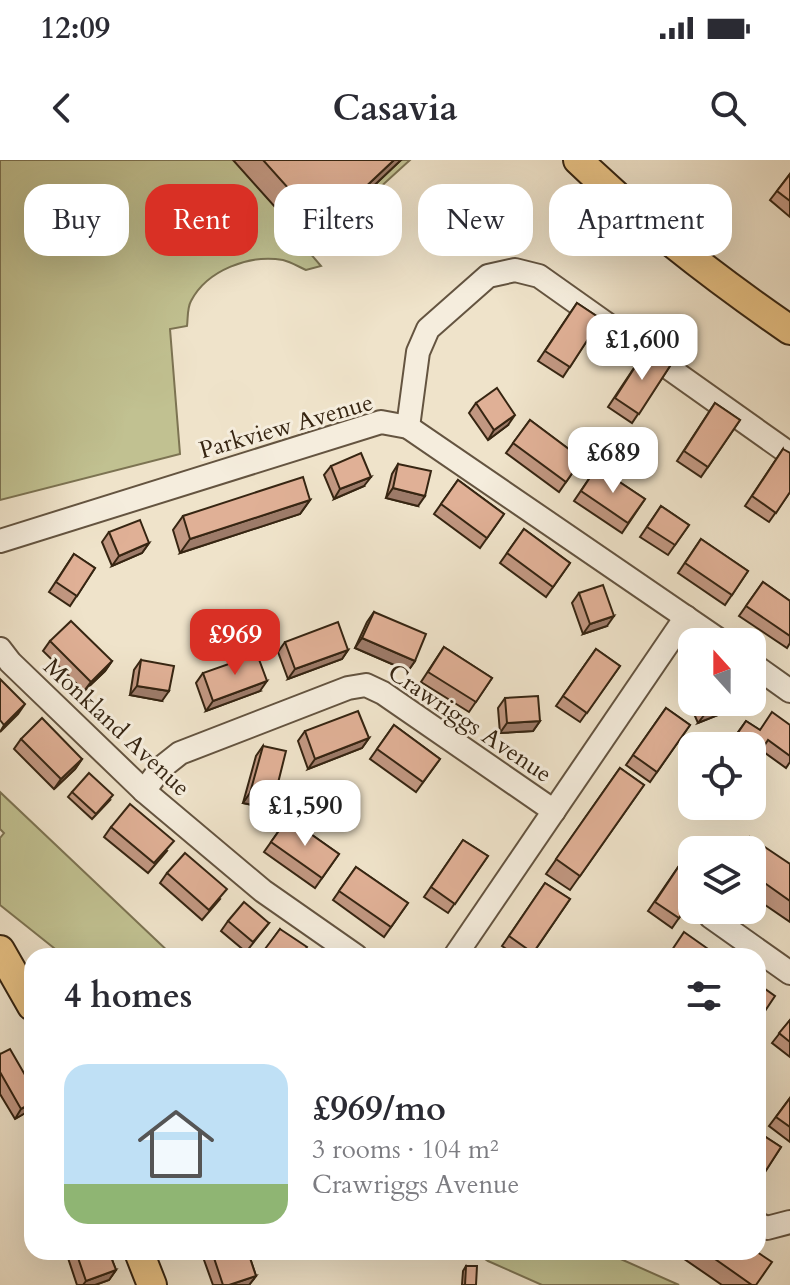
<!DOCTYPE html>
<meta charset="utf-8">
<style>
body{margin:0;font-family:Cardo,serif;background:#f2f2f3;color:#2b2b33;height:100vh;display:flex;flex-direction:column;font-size:30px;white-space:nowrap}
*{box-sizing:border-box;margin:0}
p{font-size:26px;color:#7c7c81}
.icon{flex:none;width:44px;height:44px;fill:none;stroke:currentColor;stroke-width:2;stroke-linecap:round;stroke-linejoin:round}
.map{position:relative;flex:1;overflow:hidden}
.side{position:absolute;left:24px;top:788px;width:742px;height:312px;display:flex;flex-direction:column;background:#fff;border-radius:24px;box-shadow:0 8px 32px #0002}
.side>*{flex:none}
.top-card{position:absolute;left:24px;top:24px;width:742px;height:72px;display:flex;gap:16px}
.needle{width:52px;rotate:339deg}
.controls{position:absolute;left:678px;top:468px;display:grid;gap:16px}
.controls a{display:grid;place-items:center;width:88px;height:88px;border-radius:16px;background:#fff;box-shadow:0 8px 32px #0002;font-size:40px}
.price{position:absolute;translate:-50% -68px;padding:0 18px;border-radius:16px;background:#fff;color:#222;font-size:26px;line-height:52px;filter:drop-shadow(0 2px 4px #0008)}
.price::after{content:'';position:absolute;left:50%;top:48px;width:24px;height:18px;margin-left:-12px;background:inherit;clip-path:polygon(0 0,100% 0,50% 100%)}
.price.active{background:#d93025;color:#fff}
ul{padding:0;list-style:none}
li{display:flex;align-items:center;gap:24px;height:200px;padding:0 40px}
li span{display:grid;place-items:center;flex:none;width:224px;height:160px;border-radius:24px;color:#555}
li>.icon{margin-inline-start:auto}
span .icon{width:96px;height:96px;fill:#fffc;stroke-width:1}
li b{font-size:34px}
h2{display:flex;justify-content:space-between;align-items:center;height:96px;padding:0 40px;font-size:34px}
.tag{padding:0 28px;border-radius:24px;background:#fff;box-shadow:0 8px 32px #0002;font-size:28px;line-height:72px}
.tag.active{background:#d93025;color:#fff}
.status{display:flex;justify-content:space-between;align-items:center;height:56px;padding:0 40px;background:#fff;direction:ltr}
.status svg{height:22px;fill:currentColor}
header{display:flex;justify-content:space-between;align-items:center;height:104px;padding:0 40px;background:#fff;font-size:36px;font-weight:600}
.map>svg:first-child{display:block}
.green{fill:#c1c191;stroke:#7c7352;stroke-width:2}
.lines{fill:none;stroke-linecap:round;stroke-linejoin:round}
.minor-casing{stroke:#645440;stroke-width:26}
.major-casing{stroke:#362512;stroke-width:32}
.minor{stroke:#f5eddd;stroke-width:22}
.major{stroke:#e8c285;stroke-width:28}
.wall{fill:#c19781;stroke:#362512;stroke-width:2}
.shaded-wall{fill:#9d7b69;stroke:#362512;stroke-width:2}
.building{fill:#e0b096;stroke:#362512;stroke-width:2}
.labels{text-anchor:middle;stroke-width:6;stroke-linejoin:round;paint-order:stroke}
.street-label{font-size:24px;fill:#362512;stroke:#f5eddd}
</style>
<div class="status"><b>12:09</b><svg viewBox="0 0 49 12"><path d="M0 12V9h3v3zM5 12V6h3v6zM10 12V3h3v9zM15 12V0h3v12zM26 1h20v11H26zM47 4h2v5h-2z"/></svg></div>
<header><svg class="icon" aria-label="back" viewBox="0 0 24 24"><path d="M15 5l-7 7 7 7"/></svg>Casavia<svg class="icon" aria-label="search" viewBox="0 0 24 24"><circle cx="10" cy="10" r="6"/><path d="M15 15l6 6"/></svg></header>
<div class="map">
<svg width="790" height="1125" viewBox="0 0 790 1125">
<rect width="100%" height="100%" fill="#efe3ca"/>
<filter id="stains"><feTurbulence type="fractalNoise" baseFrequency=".0025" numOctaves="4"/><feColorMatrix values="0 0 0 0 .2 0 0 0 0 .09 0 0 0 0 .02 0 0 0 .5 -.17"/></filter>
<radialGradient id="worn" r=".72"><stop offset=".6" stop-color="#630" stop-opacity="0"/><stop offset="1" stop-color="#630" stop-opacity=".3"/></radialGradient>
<g class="green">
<path d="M 0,0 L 410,0 L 309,92 L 321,106 L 306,110 C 299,107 291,102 283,100 C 250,94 207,110 191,141 C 187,148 188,159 187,166 L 170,169 L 180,294 L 0,340 Z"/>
<polygon points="0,632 173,796 64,796 0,745 0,678 4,673 0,669"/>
<polygon points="475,1092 605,1092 679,1125 542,1125 488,1101"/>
</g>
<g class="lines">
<g class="minor-casing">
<g id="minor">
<polyline points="408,267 418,192 428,169 488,116 515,110 539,116 790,294"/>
<polyline points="0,381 381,262 408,267 722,482"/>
<polyline points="0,489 10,502 144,631 263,731 356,796"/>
<polyline points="752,504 790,531"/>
<polyline points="144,631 161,608 180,593 348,528 366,525 383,533 554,651"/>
<polyline points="711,757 790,813"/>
<polyline points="455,796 686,457"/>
<polyline points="758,1064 767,1068 790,1062"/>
</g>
</g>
<g class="major-casing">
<g id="major">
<path d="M 578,0 C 643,63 716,119 790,170"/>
<polyline points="0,790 32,846"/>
<polyline points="139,1092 152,1125"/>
</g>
</g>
<use href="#minor" class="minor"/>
<use href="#major" class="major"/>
</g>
<g class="wall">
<polygon points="233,0 401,0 310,86"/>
<polygon points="790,14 790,57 770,40"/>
<polygon points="577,143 601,159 563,217 538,201"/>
<polygon points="646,190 670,206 632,263 608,247"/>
<polygon points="476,243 508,265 488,280 469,253"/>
<polygon points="715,243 740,260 701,317 677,301"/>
<polygon points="530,260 582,299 559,332 506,293"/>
<polygon points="783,289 790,332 769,362 745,346"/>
<polygon points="398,304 418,346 386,338 392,314"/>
<polygon points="331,306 364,326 334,339 324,315"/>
<polygon points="597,307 645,339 622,373 574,341"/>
<polygon points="458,320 504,354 480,388 434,354"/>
<polygon points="310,340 300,354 180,393 173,370 183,356"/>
<polygon points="661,346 689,365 668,395 640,377"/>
<polygon points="524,369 570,403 546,437 500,403"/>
<polygon points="109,372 149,383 142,393 112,406 102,382"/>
<polygon points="701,379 748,411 725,445 678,413"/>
<polygon points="74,394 95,408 70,446 49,432"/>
<polygon points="763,422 790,441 790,483 787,488 739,456"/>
<polygon points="579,433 607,466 583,474 572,443"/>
<polygon points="374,452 415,501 408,511 355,488 367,462"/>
<polygon points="50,481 112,501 105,511 84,531 43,491"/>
<polygon points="285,482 348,490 342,499 288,519 278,492"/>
<polygon points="444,487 492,518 469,552 421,522"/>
<polygon points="596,489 620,506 580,562 556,546"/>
<polygon points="141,500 162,541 130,535 134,510"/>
<polygon points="203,513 260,531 206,551 196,523"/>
<polygon points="692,534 692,542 735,542 728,551 698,563 688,540"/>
<polygon points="505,538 540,561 533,571 500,573 498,548"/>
<polygon points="666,548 690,565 650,622 626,605"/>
<polygon points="746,561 760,570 790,565 790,602 786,608 761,590 752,603 752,586 728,586"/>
<polygon points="394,565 440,599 416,632 370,599"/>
<polygon points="305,571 369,578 362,588 308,609 298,581"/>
<polygon points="21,579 82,599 75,609 54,629 14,589"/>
<polygon points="263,586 267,648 243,643 256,596"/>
<polygon points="620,608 644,625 570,730 546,714"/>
<polygon points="72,632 110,640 92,659 68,637"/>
<polygon points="288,658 339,694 315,728 264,692"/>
<polygon points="111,667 167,691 148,713 104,677"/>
<polygon points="463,680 488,696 448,753 424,737"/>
<polygon points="752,690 790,704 790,762 752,736"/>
<polygon points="687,694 692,739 672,768 648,751"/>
<polygon points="356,707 408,743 384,777 333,740"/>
<polygon points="167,713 220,739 202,760 160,723"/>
<polygon points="545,723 570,739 531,796 516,796 502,786"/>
<polygon points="228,761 269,763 246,792 221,771"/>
<polygon points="280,769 301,796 261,796"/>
<polygon points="790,860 790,897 772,883"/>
<polygon points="0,894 32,949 15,959 0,934"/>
<polygon points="790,938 790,982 769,966"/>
<polygon points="758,972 781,987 758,1022"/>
<polygon points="66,1092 109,1092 116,1110 109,1120 95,1125 77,1125"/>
<polygon points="210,1092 248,1092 256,1116 249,1125 213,1125 204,1100"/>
<polygon points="674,1092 757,1092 756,1125 722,1125"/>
<polygon points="466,1106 476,1125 462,1125 463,1111"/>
</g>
<g class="shaded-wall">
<polygon points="394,0 401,0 310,86 323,67"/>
<polygon points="515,255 508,265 488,280 494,270"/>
<polygon points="371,317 364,326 334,339 340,329"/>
<polygon points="393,328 425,336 418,346 386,338"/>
<polygon points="310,340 300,354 180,393 190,379"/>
<polygon points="149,383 142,393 112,406 119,396"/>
<polygon points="614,456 607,466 583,474 590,464"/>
<polygon points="362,478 415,501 408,511 355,488"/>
<polygon points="348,490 342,499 288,519 295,509"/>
<polygon points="112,501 105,511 84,531 91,522"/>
<polygon points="267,521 260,531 206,551 213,541"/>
<polygon points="137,526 169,531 162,541 130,535"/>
<polygon points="732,542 735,542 728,551 698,563 705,554"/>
<polygon points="25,544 18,554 0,572 4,565"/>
<polygon points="540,561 533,571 500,573 507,563"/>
<polygon points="369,578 362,588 308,609 315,599"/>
<polygon points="82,599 75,609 54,629 61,619"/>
<polygon points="250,633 274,639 267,648 243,643"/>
<polygon points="32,943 32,949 15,959 21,949"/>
<polygon points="116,1110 109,1120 95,1125 83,1125 86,1121"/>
<polygon points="256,1116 249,1125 229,1125"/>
</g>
<g class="building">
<polygon points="263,0 394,0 323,67"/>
<polygon points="790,14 790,41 777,31"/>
<polygon points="577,143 601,159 570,207 545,191"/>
<polygon points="646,190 670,206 639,254 615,238"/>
<polygon points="497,228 515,255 494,270 476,243"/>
<polygon points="715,243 740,260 708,307 684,291"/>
<polygon points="530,260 582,299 566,322 513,283"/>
<polygon points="783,289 790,293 790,332 776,353 752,336"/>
<polygon points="361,293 371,317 340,329 331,306"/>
<polygon points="398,304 431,311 425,336 393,328"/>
<polygon points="597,307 645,339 628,363 581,331"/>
<polygon points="303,317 310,340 190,379 183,356"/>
<polygon points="458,320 504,354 487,378 441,344"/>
<polygon points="661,346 689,365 675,385 647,367"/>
<polygon points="140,360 149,383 119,396 109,372"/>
<polygon points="524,369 570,403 553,427 507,393"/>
<polygon points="701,379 748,411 732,435 685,403"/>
<polygon points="74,394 95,408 77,436 56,422"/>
<polygon points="763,422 790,441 790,476 746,446"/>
<polygon points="603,425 614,456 590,464 579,433"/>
<polygon points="374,452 426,474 415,501 362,478"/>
<polygon points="71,461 112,501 91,522 50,481"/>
<polygon points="338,462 348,490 295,509 285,482"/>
<polygon points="444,487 492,518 476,542 428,512"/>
<polygon points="596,489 620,506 587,553 563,536"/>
<polygon points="257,494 267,521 213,541 203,513"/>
<polygon points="141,500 174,506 169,531 137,526"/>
<polygon points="0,519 25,544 4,565 0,560"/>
<polygon points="538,536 540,561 507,563 505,538"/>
<polygon points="700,542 732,542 705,554"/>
<polygon points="666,548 690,565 657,612 633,595"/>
<polygon points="358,551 369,578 315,599 305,571"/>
<polygon points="772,552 790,565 790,596 768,580 759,594 752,589 752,586 747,586 735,577 746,561 760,570"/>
<polygon points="42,558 82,599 61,619 21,579"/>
<polygon points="394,565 440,599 423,622 377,589"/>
<polygon points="263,586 286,591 274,639 250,633"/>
<polygon points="620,608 644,625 580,716 556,699"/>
<polygon points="89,613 113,635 96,654 72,632"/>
<polygon points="130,644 174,681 154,703 111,667"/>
<polygon points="288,658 339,694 322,718 271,682"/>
<polygon points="750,677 790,704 790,741 752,714 752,690 741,690"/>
<polygon points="463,680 488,696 455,744 431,727"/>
<polygon points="185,693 227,729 209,750 167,713"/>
<polygon points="687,694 692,698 692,739 679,758 655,742"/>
<polygon points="356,707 408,743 391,767 339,731"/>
<polygon points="545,723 570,739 533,793 509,776"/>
<polygon points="244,742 269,763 253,782 228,761"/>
<polygon points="280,769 307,787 301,796 275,796 265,789"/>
<polygon points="684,772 718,796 668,796"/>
<polygon points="758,824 775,836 759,860 758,860"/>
<polygon points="790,860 790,882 779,873"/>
<polygon points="10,889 32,927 32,943 21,949 0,912 0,894"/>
<polygon points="790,938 790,967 776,957"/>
<polygon points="758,972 781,987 765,1012 758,1007"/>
<polygon points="76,1092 109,1092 116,1110 86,1121"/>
<polygon points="212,1092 248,1092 256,1116 229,1125 223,1125"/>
<polygon points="705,1092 757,1092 772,1102 756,1125 752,1125"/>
<polygon points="466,1106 477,1106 476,1125 465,1125"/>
</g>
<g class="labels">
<g class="street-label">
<text transform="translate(286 266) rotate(-16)" y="8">Parkview Avenue</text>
<text transform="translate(470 563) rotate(34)" y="8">Crawriggs Avenue</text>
<text transform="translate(117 567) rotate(43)" y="8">Monkland Avenue</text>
</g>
</g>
<rect width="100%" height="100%" filter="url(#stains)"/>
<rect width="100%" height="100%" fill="url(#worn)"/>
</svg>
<div class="controls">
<a><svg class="needle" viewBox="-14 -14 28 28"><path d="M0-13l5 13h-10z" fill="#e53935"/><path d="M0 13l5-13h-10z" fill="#7c7c81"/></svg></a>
<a><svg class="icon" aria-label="locate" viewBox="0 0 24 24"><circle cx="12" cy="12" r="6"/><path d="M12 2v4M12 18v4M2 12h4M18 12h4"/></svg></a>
<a><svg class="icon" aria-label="layers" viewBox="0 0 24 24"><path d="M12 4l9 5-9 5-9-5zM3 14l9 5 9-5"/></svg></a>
</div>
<b class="price" style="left:642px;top:222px">£1,600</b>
<b class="price" style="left:613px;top:335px">£689</b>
<b class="price active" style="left:235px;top:517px">£969</b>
<b class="price" style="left:305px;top:688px">£1,590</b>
<div class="top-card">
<a class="tag">Buy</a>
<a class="tag active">Rent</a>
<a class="tag">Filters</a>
<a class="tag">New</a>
<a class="tag">Apartment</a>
</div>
<section class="side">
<h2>4 homes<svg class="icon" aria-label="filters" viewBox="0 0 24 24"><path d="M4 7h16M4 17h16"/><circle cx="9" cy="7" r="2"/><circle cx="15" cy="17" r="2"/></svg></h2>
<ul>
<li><span style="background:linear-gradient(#bfe0f5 75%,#8fb573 0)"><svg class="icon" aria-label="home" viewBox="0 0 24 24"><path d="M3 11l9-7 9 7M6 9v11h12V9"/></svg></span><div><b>£969/mo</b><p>3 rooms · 104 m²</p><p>Crawriggs Avenue</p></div></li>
</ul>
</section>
</div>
